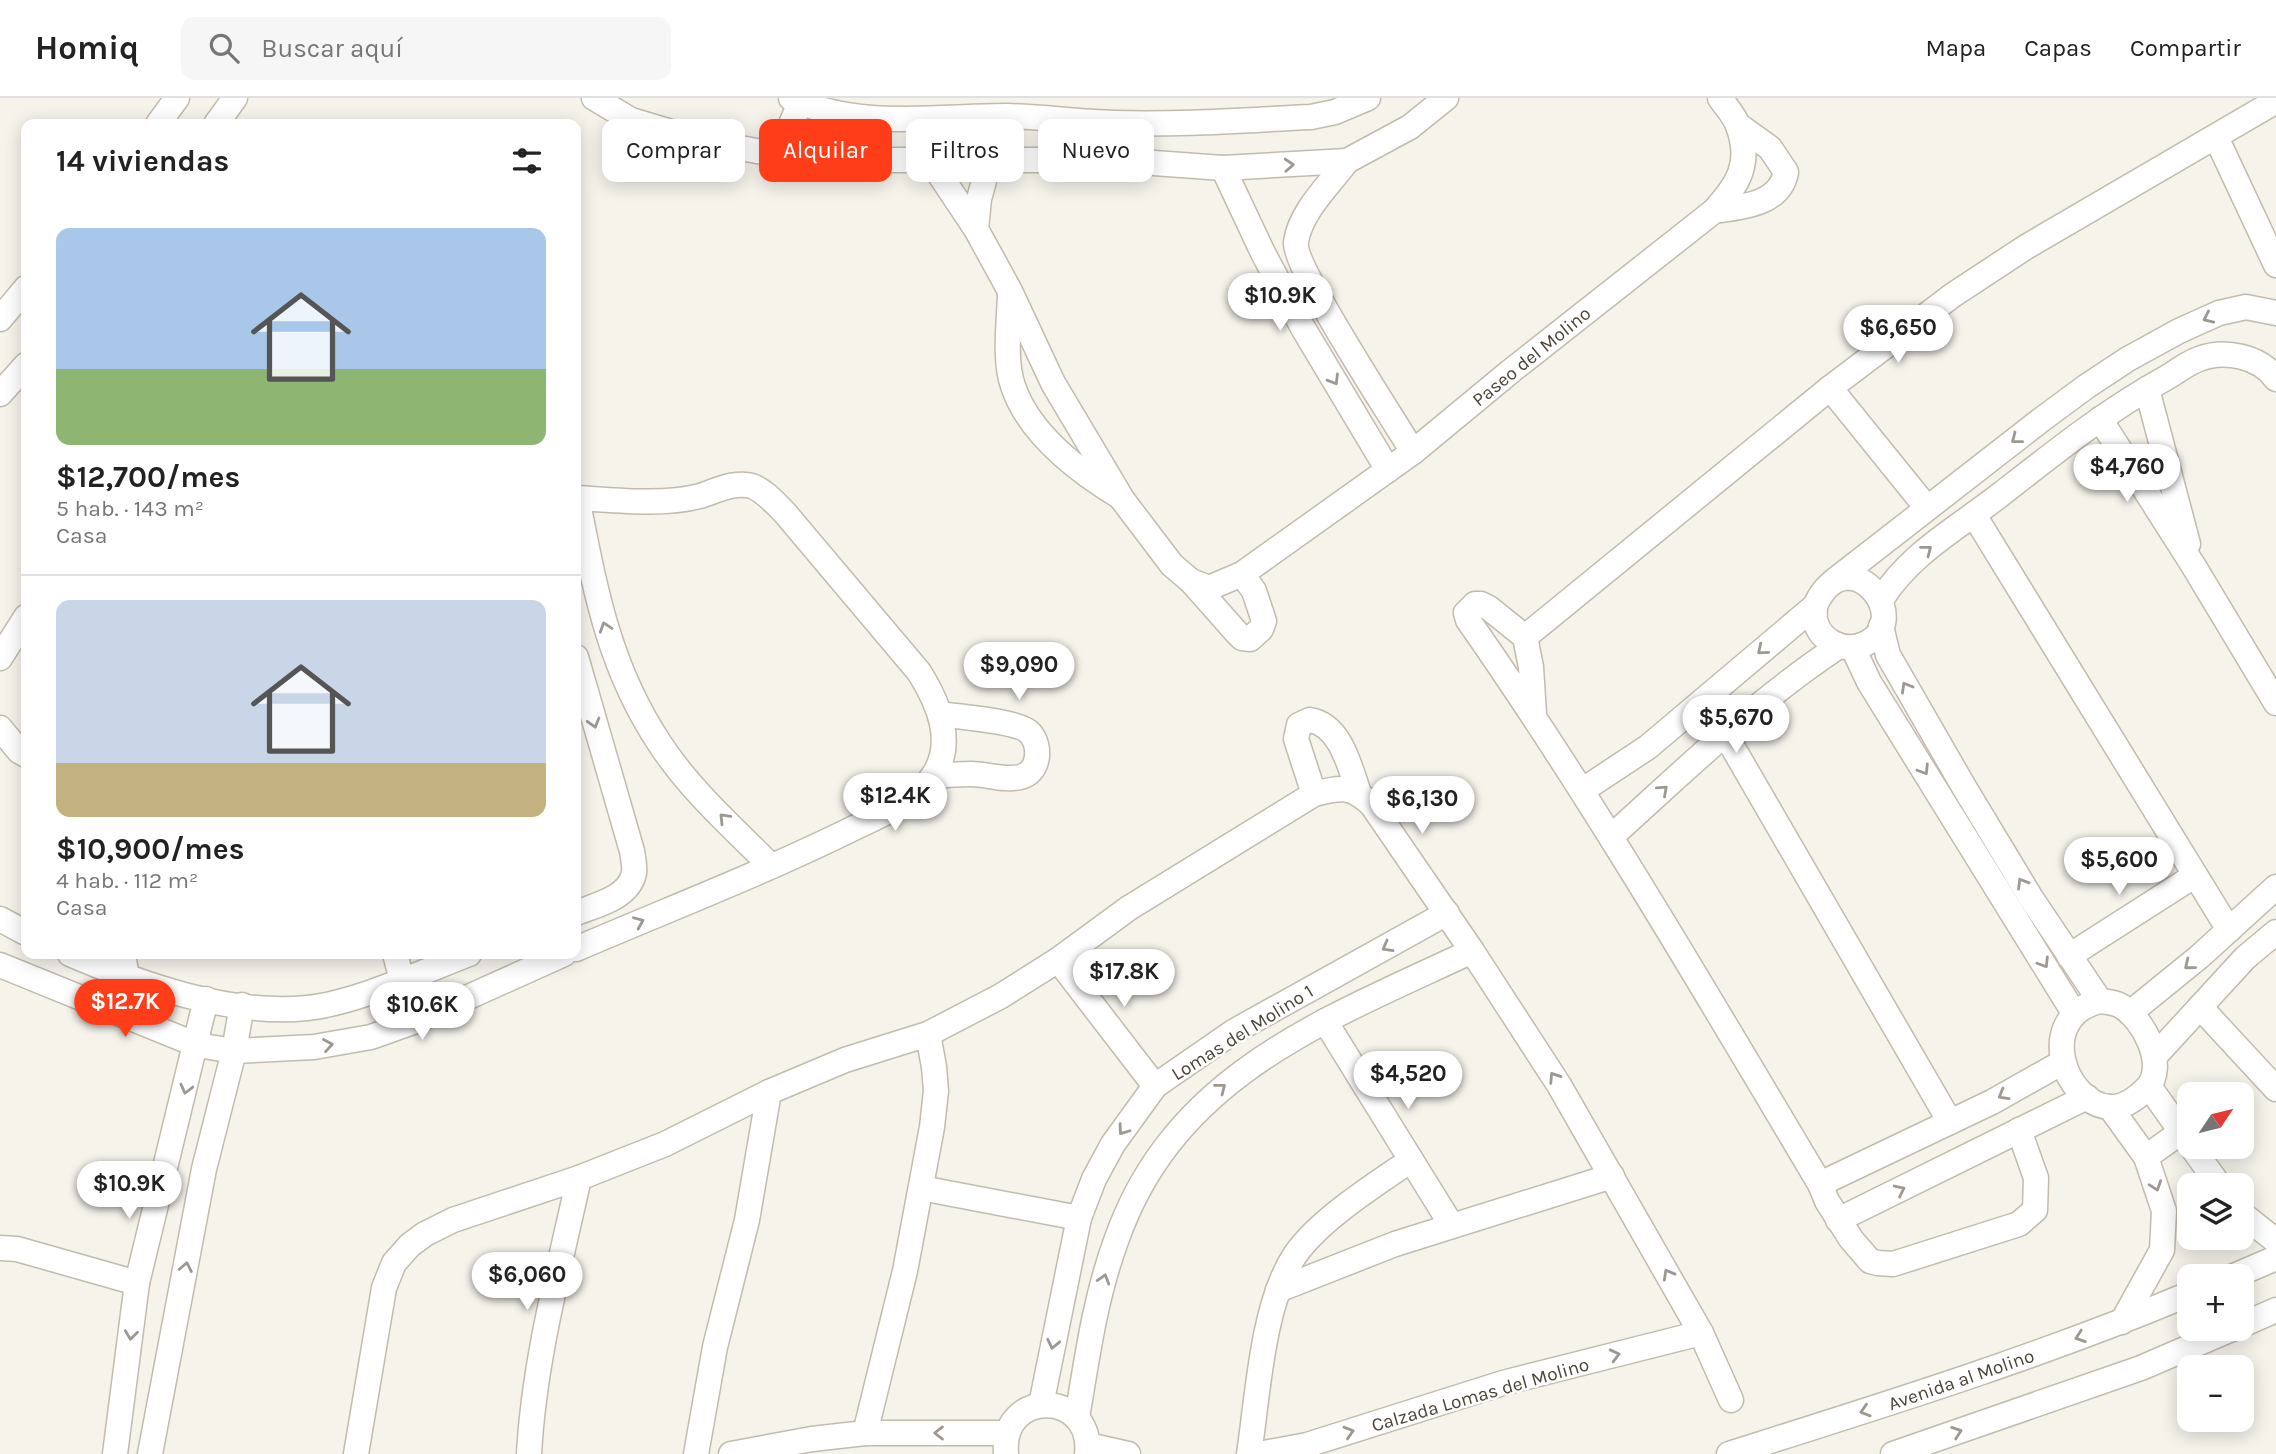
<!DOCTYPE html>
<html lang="es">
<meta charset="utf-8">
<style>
body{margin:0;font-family:Karla,sans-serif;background:#f6f6f6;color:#222;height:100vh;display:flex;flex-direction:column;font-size:26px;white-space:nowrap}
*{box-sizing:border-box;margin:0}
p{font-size:23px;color:#767676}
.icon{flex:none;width:38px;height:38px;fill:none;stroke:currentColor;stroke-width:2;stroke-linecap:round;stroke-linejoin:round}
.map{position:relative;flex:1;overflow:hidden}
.side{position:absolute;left:21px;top:21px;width:560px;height:840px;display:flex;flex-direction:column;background:#fff;border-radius:14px;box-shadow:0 4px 18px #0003}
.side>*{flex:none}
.hud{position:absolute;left:602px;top:21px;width:665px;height:63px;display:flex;gap:14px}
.needle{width:46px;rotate:55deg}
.buttons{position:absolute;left:2177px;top:984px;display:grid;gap:14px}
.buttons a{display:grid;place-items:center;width:77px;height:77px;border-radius:14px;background:#fff;box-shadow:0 4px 18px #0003;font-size:35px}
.price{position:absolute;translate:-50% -60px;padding:0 16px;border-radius:24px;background:#fff;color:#222;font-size:23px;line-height:46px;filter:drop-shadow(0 2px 4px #0008)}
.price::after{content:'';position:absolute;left:50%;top:42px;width:21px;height:16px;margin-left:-10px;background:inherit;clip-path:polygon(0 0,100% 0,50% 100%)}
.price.selected{background:#ff3d19;color:#fff}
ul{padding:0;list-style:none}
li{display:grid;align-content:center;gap:14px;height:371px;padding:0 35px}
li+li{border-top:2px solid #e0e0e0}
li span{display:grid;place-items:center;height:217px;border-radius:14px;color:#555}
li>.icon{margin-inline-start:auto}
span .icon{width:126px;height:126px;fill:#fffc;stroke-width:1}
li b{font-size:30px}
h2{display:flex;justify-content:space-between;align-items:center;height:84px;padding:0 35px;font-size:30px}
.tag{padding:0 24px;border-radius:14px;background:#fff;box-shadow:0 4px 18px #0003;font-size:24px;line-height:63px}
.tag.selected{background:#ff3d19;color:#fff}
header{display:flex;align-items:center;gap:42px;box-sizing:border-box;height:98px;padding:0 35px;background:#fff;border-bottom:2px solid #e0e0e0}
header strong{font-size:33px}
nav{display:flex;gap:38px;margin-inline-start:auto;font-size:24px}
.search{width:490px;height:63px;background:#f6f6f6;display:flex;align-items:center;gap:18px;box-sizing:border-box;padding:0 24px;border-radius:14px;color:#767676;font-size:26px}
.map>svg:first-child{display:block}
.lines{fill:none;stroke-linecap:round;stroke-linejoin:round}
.minor-casing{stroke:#c3bbac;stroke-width:27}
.minor{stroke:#fff;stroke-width:24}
.oneway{stroke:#9d9891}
.labels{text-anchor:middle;stroke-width:5;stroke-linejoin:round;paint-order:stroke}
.street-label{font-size:19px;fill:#4c4437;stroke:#fff}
</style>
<header>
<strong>Homiq</strong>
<div class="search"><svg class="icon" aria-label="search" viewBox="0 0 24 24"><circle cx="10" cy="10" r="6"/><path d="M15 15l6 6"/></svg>Buscar aquí</div>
<nav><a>Mapa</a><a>Capas</a><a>Compartir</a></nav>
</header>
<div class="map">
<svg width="2276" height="1356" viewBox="0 0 2276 1356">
<rect width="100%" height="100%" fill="#f6f3eb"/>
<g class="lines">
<g class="minor-casing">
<g id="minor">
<polyline points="594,0 631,22 698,42 778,57 861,62 1112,62 1223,70 1347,63 1410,29 1446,0"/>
<path d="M 791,0 C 857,32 937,18 1007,18 C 1043,19 1078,24 1114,25 C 1180,27 1246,22 1311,19 L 1335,14 L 1368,0"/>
<polyline points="158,26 177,0"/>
<polyline points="216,26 235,0"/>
<polyline points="2216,39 2276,167"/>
<polyline points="778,57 802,0"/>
<path d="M 930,62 L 976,131 L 1010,193 L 1053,285 L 1122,401 L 1172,467 L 1191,483 L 1209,490 L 1242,476 L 1413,354 L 1511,273 L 1714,113 C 1738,87 1752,65 1738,28 C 1735,18 1726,9 1720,0"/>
<path d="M 1347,63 C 1330,86 1300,114 1296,144 C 1293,169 1394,322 1413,354"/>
<polyline points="1223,70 1263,155 1303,230 1388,372"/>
<path d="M 1714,113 C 1741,109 1780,107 1786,74 L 1770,50 L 1738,27"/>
<polyline points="976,131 979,101 990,61"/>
<path d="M 1010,197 C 1009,224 1004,263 1013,288 C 1029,336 1078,373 1119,398"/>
<polyline points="0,221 26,190"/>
<polyline points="1830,290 1927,410"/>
<polyline points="2147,291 2188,446"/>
<polyline points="0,296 26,267"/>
<polyline points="2100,321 2193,467 2276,605"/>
<path d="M 576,400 C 615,402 661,408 700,398 C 716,393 735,383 752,388 C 765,393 775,405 785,415 L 919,574 C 938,604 956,644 933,678 C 916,704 880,717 854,730 C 763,775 669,811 576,851"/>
<path d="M 577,400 C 595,490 608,568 660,646 C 690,692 733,730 771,768"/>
<polyline points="1974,417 2229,832"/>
<polyline points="1191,483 1237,535 1242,540 1250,541 1261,531 1264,523 1254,493 1242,476"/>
<polyline points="1834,483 2041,322 2087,288 2128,261 2179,233 2219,215 2246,209 2276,215"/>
<path d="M 1881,502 C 1909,456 1959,429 2000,397 C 2054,355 2106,313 2166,280 C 2177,274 2187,265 2199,261 C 2224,251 2260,258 2276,281"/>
<polyline points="1881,528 1888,557 1964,689 2031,800 2100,903"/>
<polyline points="1525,539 1830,290 1953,197 2026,149 2276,3"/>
<polyline points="1853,550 1869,584 2074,915"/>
<path d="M 576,559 L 632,753 C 633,760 635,769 634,775 C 629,800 596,807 576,815"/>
<polyline points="0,560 26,519"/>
<path d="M 1534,616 L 1531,569 L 1525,539 L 1489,510 L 1481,506 L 1475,506 L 1466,515 L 1468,522 C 1595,704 1706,895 1820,1086 L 1827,1103 L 1851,1141 L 1870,1163 L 1878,1165 L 1893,1166 L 2019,1126 L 2035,1112 L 2036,1080 L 2019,1032"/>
<polyline points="0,630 19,653 26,657"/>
<polyline points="1725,636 1950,1024"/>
<path d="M 933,678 C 946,677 959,676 971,676 C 987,676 1004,683 1020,679 C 1039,675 1042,649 1030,635 C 1020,623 959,619 941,616"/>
<path d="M 1583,692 L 1648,649 L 1815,508 C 1849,433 1922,529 1859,548 C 1841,553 1821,542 1816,525 C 1814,520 1815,513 1815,508"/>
<path d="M 1314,696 L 1296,641 L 1299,627 L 1310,622 C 1341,627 1350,670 1359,695"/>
<path d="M 1612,738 C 1685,672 1756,603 1839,548"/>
<polyline points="0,821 26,835"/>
<path d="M 70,856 C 140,886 229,918 307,910 C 356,905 422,874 469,856"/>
<polyline points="123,856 127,880"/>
<polyline points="395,856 413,924"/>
<polyline points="2069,858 2194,778"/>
<polyline points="1058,862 1155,988"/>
<polyline points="0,867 197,947 234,953 314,949 371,939 413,924 564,856"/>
<path d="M 2100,903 C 2107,904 2114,904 2121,908 C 2143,920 2168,968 2147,990 C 2138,999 2124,1010 2110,1009 C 2064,1006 2034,919 2100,903 Z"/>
<polyline points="2200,909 2276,991"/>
<polyline points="2130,915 2199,859 2276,789"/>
<polyline points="1325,923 1452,1128"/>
<polyline points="2155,958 2245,860 2276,834"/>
<polyline points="2149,988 2189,1045"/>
<polyline points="2110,1009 2146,1059 2164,1113 2162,1152 2122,1224"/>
<polyline points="2191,1048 2219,1087"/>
<polyline points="2146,1059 2181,1034"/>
<polyline points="1820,1086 1992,1004 2063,964"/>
<polyline points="921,1090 1079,1120"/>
<polyline points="2242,1116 2276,1143"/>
<polyline points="1838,1122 2087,999"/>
<polyline points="0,1150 17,1151 137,1185"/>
<polyline points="2234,1178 2276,1160"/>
<polyline points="1278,1192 1395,1146 1612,1078"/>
<polyline points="2242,1227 2276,1212"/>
<polyline points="1041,1307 1079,1120 1094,1081 1113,1046 1155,988 1233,934 1447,815"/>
<path d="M 1077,1320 C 1087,1260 1095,1200 1116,1143 C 1174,976 1326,922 1472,853"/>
<polyline points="865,1335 905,1173 932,1029 936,993 934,969 928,936"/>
<polyline points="1088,1347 1128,1356"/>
<polyline points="115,1356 137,1185 206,901"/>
<polyline points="150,1356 204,1071 234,953 242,907"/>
<path d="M 356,1356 L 384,1190 L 394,1165 L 410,1147 L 425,1136 L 453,1122 L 579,1080 L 665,1046 L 769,994 L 845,962 L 928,936 L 1001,898 L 1058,862 L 1129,810 L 1314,696 C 1341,689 1351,687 1372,707 L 1472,853 L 1559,987 L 1701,1235 L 1731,1302"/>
<path d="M 529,1356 C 534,1263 559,1171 579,1080"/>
<polyline points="696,1356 715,1249 747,1122 769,994"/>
<polyline points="731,1356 812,1341 865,1335 1007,1335"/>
<path d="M 1006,1356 C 1000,1290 1094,1292 1087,1356"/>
<path d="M 1249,1356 C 1258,1297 1262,1207 1295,1157 C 1320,1121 1375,1087 1411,1062"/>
<polyline points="1259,1356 1307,1347 1503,1285 1701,1235"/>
<path d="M 1729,1356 C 1884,1307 2039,1259 2189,1196"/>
<polyline points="1893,1356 2141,1270 2234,1230"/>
</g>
</g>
<use href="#minor" class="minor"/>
</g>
<defs><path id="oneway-chevron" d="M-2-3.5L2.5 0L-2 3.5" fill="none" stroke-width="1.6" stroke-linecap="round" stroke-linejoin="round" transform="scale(1.75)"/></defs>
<g class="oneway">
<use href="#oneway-chevron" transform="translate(1289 67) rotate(-3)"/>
<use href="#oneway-chevron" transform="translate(2208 220) rotate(155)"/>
<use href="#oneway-chevron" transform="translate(1334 282) rotate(59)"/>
<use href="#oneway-chevron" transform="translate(2016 341) rotate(142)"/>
<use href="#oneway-chevron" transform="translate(1927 452) rotate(-38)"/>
<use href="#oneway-chevron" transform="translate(605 529) rotate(-108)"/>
<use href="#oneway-chevron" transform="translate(1762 552) rotate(140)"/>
<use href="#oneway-chevron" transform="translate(1906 589) rotate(-120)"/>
<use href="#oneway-chevron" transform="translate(594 625) rotate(74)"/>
<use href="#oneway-chevron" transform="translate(1924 672) rotate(58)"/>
<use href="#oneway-chevron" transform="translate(1663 692) rotate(-42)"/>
<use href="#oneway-chevron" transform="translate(724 720) rotate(-134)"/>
<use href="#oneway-chevron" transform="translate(2022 785) rotate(-121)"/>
<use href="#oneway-chevron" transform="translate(639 824) rotate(-23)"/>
<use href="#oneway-chevron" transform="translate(1387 849) rotate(151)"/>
<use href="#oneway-chevron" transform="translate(2044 865) rotate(58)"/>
<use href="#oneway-chevron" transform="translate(2189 867) rotate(141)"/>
<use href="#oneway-chevron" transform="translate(328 947) rotate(-10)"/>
<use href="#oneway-chevron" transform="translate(1554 979) rotate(-123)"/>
<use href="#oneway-chevron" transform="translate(1221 990) rotate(-38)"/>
<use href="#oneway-chevron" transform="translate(186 991) rotate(104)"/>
<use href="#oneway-chevron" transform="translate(2003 997) rotate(150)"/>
<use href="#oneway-chevron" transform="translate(1123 1032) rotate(126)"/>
<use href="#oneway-chevron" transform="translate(2156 1088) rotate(71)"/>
<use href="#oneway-chevron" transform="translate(1900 1092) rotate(-26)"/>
<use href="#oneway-chevron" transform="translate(186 1169) rotate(-79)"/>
<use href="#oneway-chevron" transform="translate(1668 1176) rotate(-119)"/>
<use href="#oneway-chevron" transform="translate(1104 1181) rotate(-73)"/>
<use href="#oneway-chevron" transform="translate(131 1237) rotate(97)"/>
<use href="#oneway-chevron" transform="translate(2080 1239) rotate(161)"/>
<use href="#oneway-chevron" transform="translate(1053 1246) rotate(102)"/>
<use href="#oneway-chevron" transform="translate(1615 1257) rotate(-14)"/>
<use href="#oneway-chevron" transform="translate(1865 1313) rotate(163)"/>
<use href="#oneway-chevron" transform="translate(1349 1334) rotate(-17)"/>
<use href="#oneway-chevron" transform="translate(1957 1334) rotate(-19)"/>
<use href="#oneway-chevron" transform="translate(939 1335) rotate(180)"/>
</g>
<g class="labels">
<g class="street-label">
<text transform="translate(1531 258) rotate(-39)" y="7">Paseo del Molino</text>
<text transform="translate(1242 934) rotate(-32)" y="7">Lomas del Molino 1</text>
<text transform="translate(1961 1281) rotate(-19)" y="7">Avenida al Molino</text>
<text transform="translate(1480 1296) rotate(-16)" y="7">Calzada Lomas del Molino</text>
</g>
</g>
</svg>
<div class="buttons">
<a><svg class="needle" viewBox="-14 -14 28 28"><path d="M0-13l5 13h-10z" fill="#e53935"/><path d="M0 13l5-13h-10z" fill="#767676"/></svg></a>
<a><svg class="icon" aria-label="layers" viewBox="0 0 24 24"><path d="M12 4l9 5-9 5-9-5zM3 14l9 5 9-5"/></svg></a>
<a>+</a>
<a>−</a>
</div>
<b class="price" style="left:1280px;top:235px">$10.9K</b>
<b class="price" style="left:1898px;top:267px">$6,650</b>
<b class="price" style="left:2127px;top:406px">$4,760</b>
<b class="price" style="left:1019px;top:604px">$9,090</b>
<b class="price" style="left:1736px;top:657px">$5,670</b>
<b class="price" style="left:895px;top:735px">$12.4K</b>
<b class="price" style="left:1422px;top:738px">$6,130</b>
<b class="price" style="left:2119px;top:799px">$5,600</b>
<b class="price" style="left:1124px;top:911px">$17.8K</b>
<b class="price selected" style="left:125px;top:941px">$12.7K</b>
<b class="price" style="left:422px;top:944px">$10.6K</b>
<b class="price" style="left:1408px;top:1013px">$4,520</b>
<b class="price" style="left:129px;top:1123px">$10.9K</b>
<b class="price" style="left:527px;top:1214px">$6,060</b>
<div class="hud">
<a class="tag">Comprar</a>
<a class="tag selected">Alquilar</a>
<a class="tag">Filtros</a>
<a class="tag">Nuevo</a>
</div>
<section class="side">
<h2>14 viviendas<svg class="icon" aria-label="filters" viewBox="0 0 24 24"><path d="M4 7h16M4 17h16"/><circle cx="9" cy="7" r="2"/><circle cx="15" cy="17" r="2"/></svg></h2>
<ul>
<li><span style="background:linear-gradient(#a9c7e8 65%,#8fb573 0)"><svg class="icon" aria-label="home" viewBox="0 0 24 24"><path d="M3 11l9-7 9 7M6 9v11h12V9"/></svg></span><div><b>$12,700/mes</b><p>5 hab. · 143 m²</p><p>Casa</p></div></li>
<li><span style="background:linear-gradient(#c9d6e8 75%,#c2b280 0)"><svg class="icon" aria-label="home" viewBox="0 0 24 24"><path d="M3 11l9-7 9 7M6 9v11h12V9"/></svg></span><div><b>$10,900/mes</b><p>4 hab. · 112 m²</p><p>Casa</p></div></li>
</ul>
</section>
</div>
